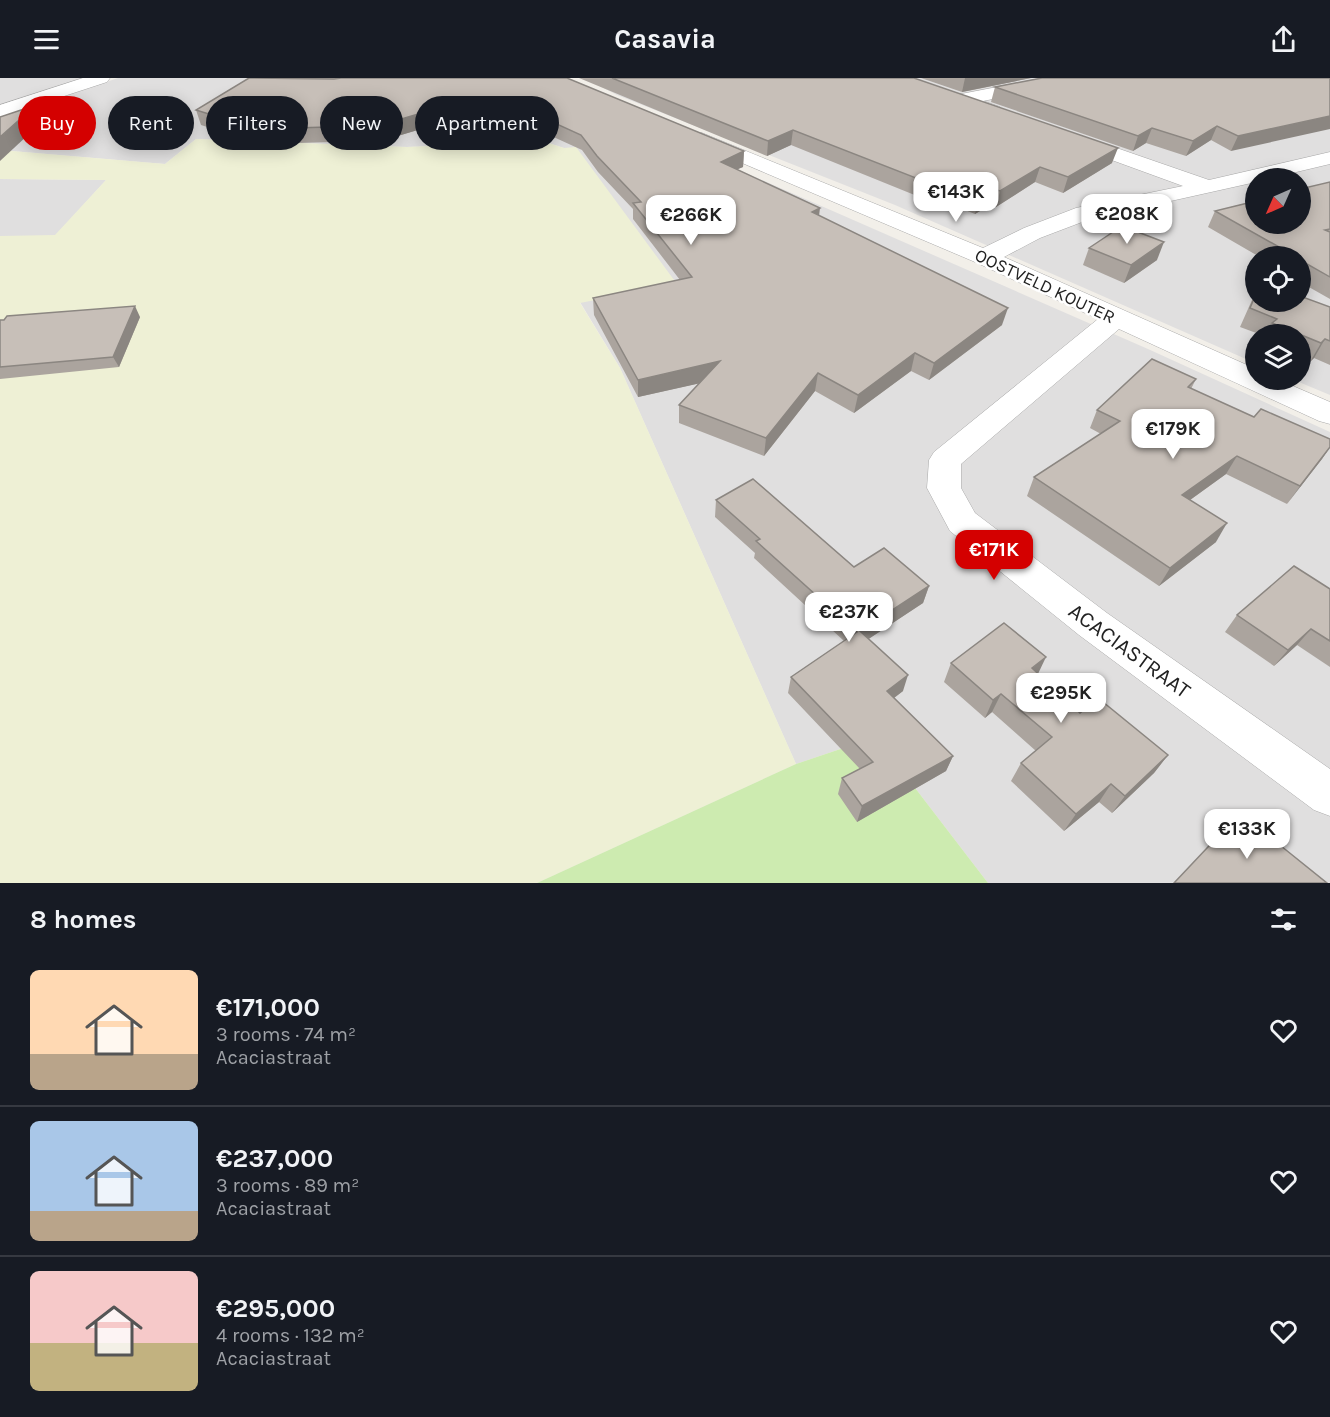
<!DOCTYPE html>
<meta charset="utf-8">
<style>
body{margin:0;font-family:Karla,sans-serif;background:#20242c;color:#f1f3f6;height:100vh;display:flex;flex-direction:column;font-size:22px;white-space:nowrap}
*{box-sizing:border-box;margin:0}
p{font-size:20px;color:#9ea1a6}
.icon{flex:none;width:33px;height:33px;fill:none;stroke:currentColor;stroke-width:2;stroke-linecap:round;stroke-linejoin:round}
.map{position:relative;height:805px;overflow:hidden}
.panel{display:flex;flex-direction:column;background:#171b24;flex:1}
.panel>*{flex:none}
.hud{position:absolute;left:18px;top:18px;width:600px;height:54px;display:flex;gap:12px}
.needle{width:39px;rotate:225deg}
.fabs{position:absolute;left:1245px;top:90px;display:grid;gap:12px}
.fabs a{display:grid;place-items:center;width:66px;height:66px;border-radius:50%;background:#171b24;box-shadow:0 3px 15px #0003;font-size:30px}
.price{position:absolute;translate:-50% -51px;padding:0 14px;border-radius:12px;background:#fff;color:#222;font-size:20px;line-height:39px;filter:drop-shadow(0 2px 3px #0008)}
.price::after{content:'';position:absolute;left:50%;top:36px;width:18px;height:14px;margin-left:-9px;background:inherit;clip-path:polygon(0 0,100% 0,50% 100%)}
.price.active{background:#d40000;color:#fff}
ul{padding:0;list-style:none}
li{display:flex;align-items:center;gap:18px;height:150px;padding:0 30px}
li+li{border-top:2px solid #363941}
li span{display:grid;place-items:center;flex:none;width:168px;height:120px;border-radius:9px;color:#555}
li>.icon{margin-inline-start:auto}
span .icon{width:72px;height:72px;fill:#fffc;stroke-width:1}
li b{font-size:26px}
h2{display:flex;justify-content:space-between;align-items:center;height:72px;padding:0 30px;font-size:26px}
.tag{padding:0 21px;border-radius:27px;background:#171b24;box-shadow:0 3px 15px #0003;font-size:21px;line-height:54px}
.tag.active{background:#d40000;color:#fff}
header{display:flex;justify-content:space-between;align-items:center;height:78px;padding:0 30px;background:#171b24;font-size:27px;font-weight:700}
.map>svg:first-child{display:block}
.residential{fill:#e0dfdf;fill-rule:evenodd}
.farmland{fill:#eef0d5}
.grass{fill:#cdebb0}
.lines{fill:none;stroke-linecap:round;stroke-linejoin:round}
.street-casing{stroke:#a9a9a9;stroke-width:1}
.street{fill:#fff;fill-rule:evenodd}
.wall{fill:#aba49e}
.shaded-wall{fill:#8b8681}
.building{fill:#c7bfb8;stroke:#8b8681;stroke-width:1.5}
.labels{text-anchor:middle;stroke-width:5;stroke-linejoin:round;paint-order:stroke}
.far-street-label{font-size:18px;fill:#222;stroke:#fff}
.street-label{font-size:22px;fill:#222;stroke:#fff}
</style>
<header><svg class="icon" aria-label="menu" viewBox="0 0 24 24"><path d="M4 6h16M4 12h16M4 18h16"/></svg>Casavia<svg class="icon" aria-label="share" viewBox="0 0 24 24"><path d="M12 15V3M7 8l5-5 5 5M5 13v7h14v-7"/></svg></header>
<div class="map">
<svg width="1330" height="805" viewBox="0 0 1330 805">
<rect width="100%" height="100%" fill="#f2efe9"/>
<g class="residential">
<polygon points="0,0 84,0 0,27"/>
<polygon points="118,0 537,0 554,11 1148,271 1330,354 1330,805 988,805 876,659 796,686 620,290 580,224 677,206 564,70 530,59 453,67 407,69 196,61 165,86 0,72 0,40"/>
<path d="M 584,0 L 1330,0 L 1330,317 L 1294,302 L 1300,302 L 1300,256 L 1256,256 L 1255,285 L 895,127 L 617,17 ZM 1256,100 L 1300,100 L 1300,146 L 1256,146 ZM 1256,178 L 1300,178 L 1300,224 L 1256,224 Z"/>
<polygon points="0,101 106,102 55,158 0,158"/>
</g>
<polygon class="farmland" points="530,59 564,70 576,69 677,206 580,225 620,290 796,686 537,805 0,805 0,158 55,157 106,102 0,101 0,72 165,86 196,61 407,69 453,67"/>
<polygon class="grass" points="876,659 988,805 537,805 796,686"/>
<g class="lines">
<g class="street-casing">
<g id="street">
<polygon points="83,0 110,0 107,4 0,39 0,27"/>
<polygon points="1043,0 1079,0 1076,4 1070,5 983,23 1000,29 1003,33 1000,37 993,39 954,26 952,22 954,18 961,16"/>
<polygon points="702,55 983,170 1024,150 1076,130 1183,108 1065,65 1062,61 1065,57 1079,57 1209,102 1330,74 1330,86 1271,100 1256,100 1256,104 1090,141 1040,160 1004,179 1256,291 1256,302 1279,302 1330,324 1330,346 1319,343 1119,251 961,386 961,410 975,435 1107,535 1330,691 1330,738 1314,732 1079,557 950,453 927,410 929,382 934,374 1098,241 975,184 695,65 692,61 695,57"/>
</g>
</g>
<use href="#street" class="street"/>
</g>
<g class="wall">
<polygon points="249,0 567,0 744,73 743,89 737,91 819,138 1002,247 929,302 911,293 854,335 815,313 764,378 679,345 679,327 700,305 638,319 594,237 593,220 680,202 633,141 633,131 598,94 582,72 536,51 529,54 513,46 480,63 446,52 441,54 431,48 371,66 362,67 345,51 333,64 261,66 201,47 196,32"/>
<polygon points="579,0 914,0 1112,85 1063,115 1035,104 996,129 990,127 975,136 927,117 922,120 791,67 767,78"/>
<polygon points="921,0 1031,0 962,14"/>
<polygon points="1330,0 1231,73 1211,62 1186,78 1146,65 1133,73 991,24 995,9"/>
<polygon points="1330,104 1330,221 1300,204 1300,178 1258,178 1208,149 1215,133"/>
<polygon points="1089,170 1157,182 1124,205 1083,187"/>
<polygon points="1256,213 1256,224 1330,229 1330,287 1314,280 1310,284 1300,280 1300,256 1259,256 1240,249"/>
<polygon points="140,239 119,289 0,301 0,242"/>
<polygon points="1196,301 1191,311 1254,339 1330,369 1287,426 1226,396 1190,422 1216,464 1159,508 1027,418 1034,399 1101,356 1090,350 1097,332"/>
<polygon points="716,422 854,489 929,508 923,525 868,561 903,613 894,620 953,678 946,693 857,744 838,716 842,700 860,691 788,615 791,599 844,563 754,480 755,475 715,439"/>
<polygon points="1330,511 1330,589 1297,567 1274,588 1225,554 1237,537"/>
<polygon points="951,585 1038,596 1080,635 1168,677 1154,695 1112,735 1099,724 1064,753 1011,703 1021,685 1036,673 992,634 985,640 944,604"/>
</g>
<g class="shaded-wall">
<polygon points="965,0 1031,0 962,14"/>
<polygon points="36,27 43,43 0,83 0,59"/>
<polygon points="511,31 513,46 480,63 478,48"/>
<polygon points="428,33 431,48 371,66 368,51"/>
<polygon points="535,36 536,51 529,54 528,39"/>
<polygon points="341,37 345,51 333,64 329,49"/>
<polygon points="443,38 446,52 441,54 439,39"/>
<polygon points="1330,38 1330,51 1231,73 1238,58"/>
<polygon points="1217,48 1211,62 1186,78 1193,63"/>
<polygon points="1152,50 1146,65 1133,73 1138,58"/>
<polygon points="793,52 791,67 767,78 768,63"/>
<polygon points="1118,70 1112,85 1063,115 1068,99"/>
<polygon points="744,73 743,89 720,99 721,84"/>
<polygon points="1040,89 1035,104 996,129 1000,113"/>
<polygon points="930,101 927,117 922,120 926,104"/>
<polygon points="994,111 990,127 975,136 979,120"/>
<polygon points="820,130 818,146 812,134"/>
<polygon points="1164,164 1157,182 1124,205 1131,187"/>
<polygon points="135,228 140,239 119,289 113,279"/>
<polygon points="1008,230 1002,247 929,302 934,285"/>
<polygon points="1325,261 1314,280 1310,284 1321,265"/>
<polygon points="915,275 911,293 854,335 858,317"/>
<polygon points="720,283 719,301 638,319 638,302"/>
<polygon points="818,295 815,313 764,378 766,360"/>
<polygon points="1330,369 1322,381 1287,426 1300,408"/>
<polygon points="1237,378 1226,396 1172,435 1182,417"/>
<polygon points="1227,445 1216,464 1159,508 1170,490"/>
<polygon points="929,508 923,525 855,570 860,553"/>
<polygon points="1311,551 1297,567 1274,588 1288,572"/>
<polygon points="1046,579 1037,598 1032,590"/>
<polygon points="908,597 903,613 882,629 887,613"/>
<polygon points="1001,616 992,634 985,640 993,622"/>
<polygon points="1168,677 1154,695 1112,735 1125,718"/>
<polygon points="953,678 946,693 857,744 862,728"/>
<polygon points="1111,706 1099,724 1064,753 1076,736"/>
</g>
<g class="building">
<polygon points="249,0 334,1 341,0 567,0 744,73 721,84 820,130 812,134 1008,230 934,285 915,275 858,317 818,295 766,360 679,327 720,283 638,302 593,220 692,199 633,125 641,124 597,78 581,57 535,36 528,39 511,31 478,48 443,38 439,39 428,33 368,51 359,52 341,37 329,49 257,51 196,32"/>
<polygon points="612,0 914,0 1118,70 1068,99 1040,89 1000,113 994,111 979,120 930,101 926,104 793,52 768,63"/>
<polygon points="1042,0 1330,0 1330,38 1238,58 1217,48 1193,63 1152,50 1138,58 995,9"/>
<polygon points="36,27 0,59 0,39"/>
<polygon points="1330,104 1330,151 1325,152 1330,154 1330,199 1300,182 1300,178 1295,178 1215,133 1256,123 1256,146 1300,146 1300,111"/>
<polygon points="1122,148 1164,164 1131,187 1089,170"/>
<polygon points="1256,216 1256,224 1300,224 1300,218 1330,229 1330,263 1325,261 1321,265 1272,245 1277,241 1250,230"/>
<polygon points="135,228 113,279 0,289 0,242 4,242 7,238"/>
<polygon points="1152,281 1196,301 1188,309 1254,339 1261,331 1330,361 1330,369 1300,408 1237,378 1182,417 1227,445 1170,490 1034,399 1120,343 1097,332"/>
<polygon points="753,401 854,489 884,470 929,508 860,553 908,597 887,613 953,678 862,728 842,700 873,684 791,599 857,554 756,463 760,461 716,422"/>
<polygon points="1294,488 1330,511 1330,563 1311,551 1288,572 1237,537"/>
<polygon points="1004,545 1046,579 1032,590 1080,635 1098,620 1168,677 1125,718 1111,706 1076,736 1021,685 1052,659 1001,616 993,622 951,585"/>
<polygon points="1240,735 1327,805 1174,805"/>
</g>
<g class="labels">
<g class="far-street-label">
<text transform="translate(1045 208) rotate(25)" y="6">OOSTVELD KOUTER</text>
</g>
<g class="street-label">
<text transform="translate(1130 572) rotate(36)" y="8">ACACIASTRAAT</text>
</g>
</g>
</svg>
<div class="fabs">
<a><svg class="needle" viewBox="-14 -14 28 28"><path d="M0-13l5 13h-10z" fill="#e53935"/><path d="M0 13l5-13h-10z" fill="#9ea1a6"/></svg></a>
<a><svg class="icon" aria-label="locate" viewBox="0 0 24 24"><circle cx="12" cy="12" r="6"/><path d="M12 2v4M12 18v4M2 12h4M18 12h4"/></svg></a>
<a><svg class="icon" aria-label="layers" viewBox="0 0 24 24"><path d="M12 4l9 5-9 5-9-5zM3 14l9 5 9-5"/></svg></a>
</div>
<b class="price" style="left:956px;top:145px">€143K</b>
<b class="price" style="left:1127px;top:167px">€208K</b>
<b class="price" style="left:691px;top:168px">€266K</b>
<b class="price" style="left:1173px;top:382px">€179K</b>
<b class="price active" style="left:994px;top:503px">€171K</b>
<b class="price" style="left:849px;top:565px">€237K</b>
<b class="price" style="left:1061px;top:646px">€295K</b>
<b class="price" style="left:1247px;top:782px">€133K</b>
<div class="hud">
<a class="tag active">Buy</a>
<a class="tag">Rent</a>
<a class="tag">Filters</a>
<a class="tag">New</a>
<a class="tag">Apartment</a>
</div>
</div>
<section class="panel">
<h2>8 homes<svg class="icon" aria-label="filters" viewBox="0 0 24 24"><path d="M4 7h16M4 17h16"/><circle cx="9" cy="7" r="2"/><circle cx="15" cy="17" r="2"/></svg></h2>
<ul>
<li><span style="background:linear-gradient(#ffd9b3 70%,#b9a48a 0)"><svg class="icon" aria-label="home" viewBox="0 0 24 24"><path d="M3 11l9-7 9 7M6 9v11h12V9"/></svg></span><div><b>€171,000</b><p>3 rooms · 74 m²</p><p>Acaciastraat</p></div><svg class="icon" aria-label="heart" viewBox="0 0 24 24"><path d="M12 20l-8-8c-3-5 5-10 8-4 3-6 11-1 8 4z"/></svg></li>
<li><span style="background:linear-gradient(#a9c7e8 75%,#b9a48a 0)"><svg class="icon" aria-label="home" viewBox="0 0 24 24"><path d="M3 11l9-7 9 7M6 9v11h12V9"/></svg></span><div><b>€237,000</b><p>3 rooms · 89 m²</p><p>Acaciastraat</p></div><svg class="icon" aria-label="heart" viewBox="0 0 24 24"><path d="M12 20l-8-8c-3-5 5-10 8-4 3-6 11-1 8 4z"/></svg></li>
<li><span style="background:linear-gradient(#f6c9c9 60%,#c2b280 0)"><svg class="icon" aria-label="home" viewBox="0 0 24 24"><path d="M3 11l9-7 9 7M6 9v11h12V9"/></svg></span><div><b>€295,000</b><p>4 rooms · 132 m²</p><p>Acaciastraat</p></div><svg class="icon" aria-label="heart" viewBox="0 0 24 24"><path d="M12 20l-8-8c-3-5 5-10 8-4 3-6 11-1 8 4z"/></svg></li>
</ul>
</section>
